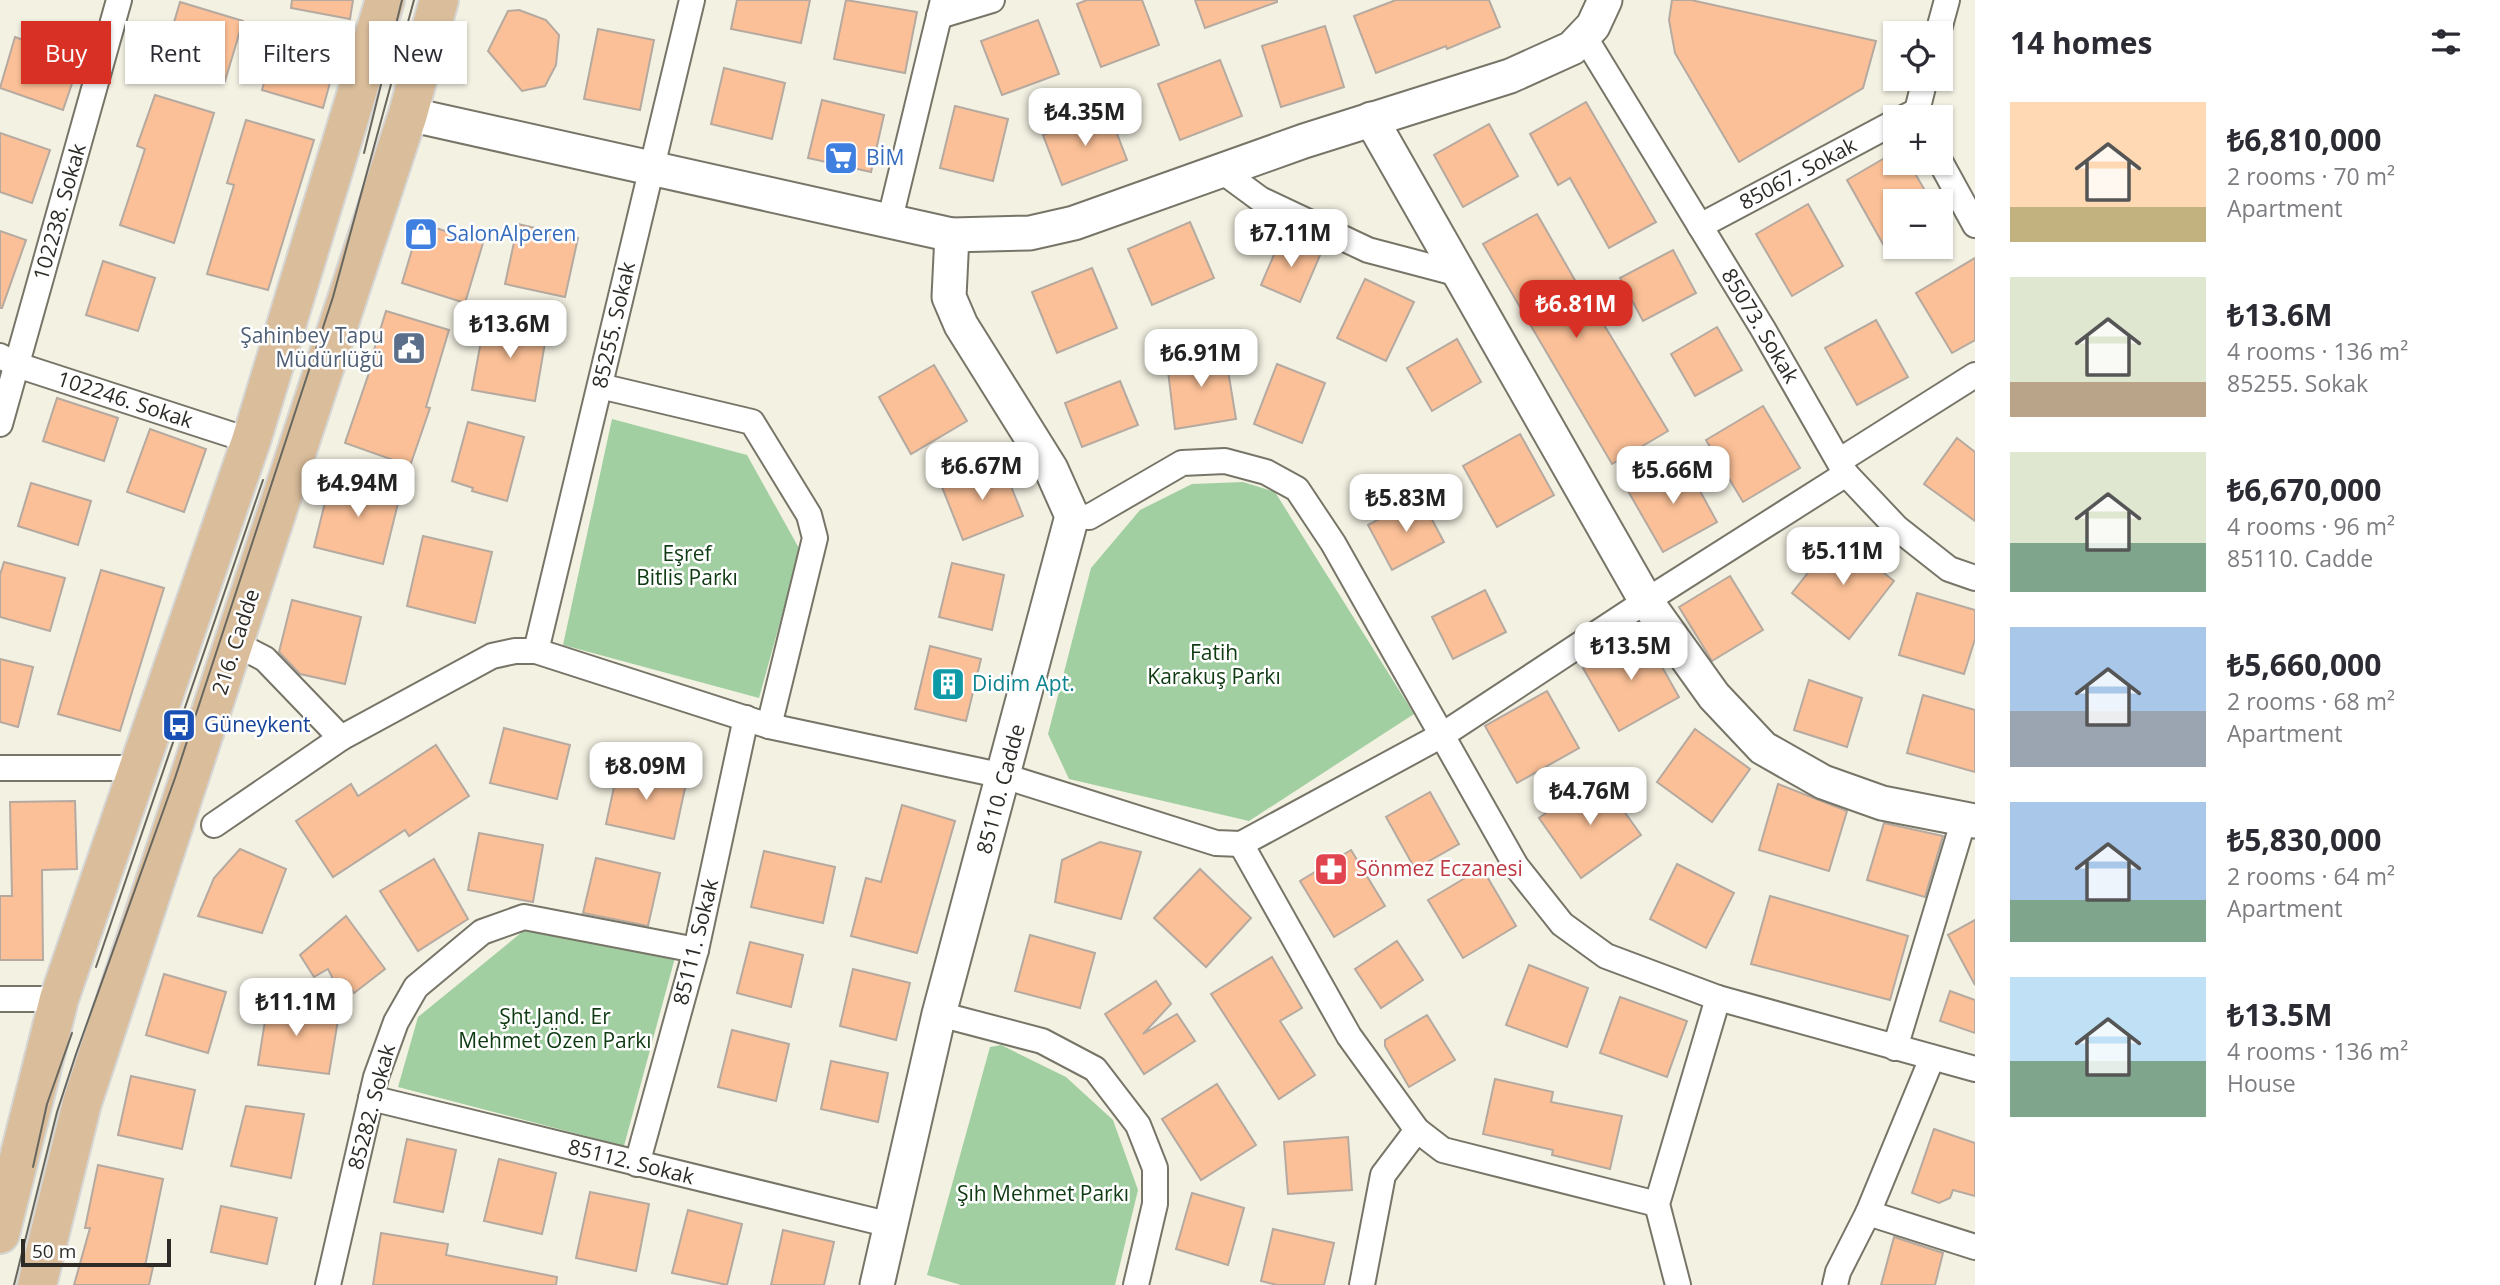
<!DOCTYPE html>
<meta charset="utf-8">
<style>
body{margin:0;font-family:"Open Sans",sans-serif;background:#f2f2f3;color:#2b2b33;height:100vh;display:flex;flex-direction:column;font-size:26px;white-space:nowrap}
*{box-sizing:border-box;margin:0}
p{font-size:23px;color:#7c7c81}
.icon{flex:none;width:38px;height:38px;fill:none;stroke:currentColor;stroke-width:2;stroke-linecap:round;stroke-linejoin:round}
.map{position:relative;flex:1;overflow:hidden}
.sheet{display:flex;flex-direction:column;background:#fff;width:525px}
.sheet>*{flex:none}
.hud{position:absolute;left:21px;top:21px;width:665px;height:63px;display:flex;gap:14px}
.controls{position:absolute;left:1883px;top:21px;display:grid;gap:14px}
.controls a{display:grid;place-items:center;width:70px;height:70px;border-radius:0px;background:#fff;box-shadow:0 2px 5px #0004;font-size:35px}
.scale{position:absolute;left:21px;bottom:18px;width:150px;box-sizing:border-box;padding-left:7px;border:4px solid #2c2b26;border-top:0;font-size:19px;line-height:24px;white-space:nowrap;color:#2c2b26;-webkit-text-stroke:5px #fff;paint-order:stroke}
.price{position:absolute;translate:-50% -60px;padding:0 16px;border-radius:14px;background:#fff;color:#222;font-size:23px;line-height:46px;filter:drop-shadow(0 2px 4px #0008)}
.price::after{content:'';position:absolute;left:50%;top:42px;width:21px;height:16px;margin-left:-10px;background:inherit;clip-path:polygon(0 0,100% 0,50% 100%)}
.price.current{background:#d93025;color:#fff}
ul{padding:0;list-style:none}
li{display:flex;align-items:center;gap:21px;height:175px;padding:0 35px}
li span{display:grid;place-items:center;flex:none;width:196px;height:140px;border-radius:0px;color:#555}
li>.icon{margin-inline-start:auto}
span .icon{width:84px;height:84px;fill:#fffc;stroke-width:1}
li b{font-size:30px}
h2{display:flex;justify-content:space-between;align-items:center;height:84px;padding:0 35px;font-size:30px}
.tag{padding:0 24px;border-radius:0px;background:#fff;box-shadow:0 2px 5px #0004;font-size:24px;line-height:63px}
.tag.current{background:#d93025;color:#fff}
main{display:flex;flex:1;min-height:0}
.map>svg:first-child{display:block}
.green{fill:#a2cfa1}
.building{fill:#fbc097;stroke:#b5a9a0;stroke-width:2}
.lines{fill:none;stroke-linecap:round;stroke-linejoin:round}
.street-casing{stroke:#777568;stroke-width:28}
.secondary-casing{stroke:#777568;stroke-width:37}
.primary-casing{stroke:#d5d5d4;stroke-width:42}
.street{stroke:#fff;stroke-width:24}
.secondary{stroke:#fff;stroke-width:33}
.primary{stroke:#dabe9c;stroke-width:38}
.tram{stroke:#68675f;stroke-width:2}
.labels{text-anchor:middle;stroke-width:5;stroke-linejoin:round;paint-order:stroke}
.shop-label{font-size:21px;fill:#366cbe;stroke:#fff;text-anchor:start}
.street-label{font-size:21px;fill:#2c2b26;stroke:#fff}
.service-label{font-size:21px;fill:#4e5e75;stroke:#fff;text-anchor:end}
.park-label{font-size:21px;fill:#0e3a11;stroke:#fff}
.culture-label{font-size:21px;fill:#0d838f;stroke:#fff;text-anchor:start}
.transit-label{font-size:21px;fill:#164399;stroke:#fff;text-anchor:start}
.health-label{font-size:21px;fill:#be3a42;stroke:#fff;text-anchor:start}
</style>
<main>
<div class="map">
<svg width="1975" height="1285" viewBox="0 0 1975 1285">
<rect width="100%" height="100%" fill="#f3f1e2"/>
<g class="green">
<polygon points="612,419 747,455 800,550 759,698 563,645"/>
<polygon points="1243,482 1275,492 1414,714 1249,821 1069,779 1048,734 1091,568 1140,510 1192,484"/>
<polygon points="527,928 676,954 624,1146 398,1087 418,1017"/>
<polygon points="1001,1045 1066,1077 1113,1120 1138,1190 1115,1285 961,1285 927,1275 990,1047"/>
</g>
<g class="building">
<polygon points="292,0 353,0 350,19 291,8"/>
<polygon points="737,0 810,0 801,43 731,29"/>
<polygon points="846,0 917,12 905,73 834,59"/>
<polygon points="1087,0 1142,0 1159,45 1101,67 1077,4"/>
<polygon points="1195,0 1277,0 1277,2 1205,28"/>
<polygon points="1396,0 1489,0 1500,27 1447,49 1446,46 1376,73 1354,16"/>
<polygon points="1672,0 1691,0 1876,41 1863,88 1739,162 1675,53 1669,20"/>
<polygon points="180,2 243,21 225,81 162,63"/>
<polygon points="519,10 546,20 559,35 556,65 545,86 522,91 488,51 508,11"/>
<polygon points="1038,20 1059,74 1002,95 981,41"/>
<polygon points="1325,26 1344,87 1281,107 1262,46"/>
<polygon points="598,29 654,40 640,110 584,99"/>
<polygon points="279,32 339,50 323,108 262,90"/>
<polygon points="15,37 80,60 63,110 0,88"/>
<polygon points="1220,60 1242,116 1180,140 1158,84"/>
<polygon points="724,68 785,83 772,139 711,124"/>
<polygon points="155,95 214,113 174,243 120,225 145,149 137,146"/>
<polygon points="822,100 884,115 871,172 808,158"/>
<polygon points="1586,102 1656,222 1609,248 1570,178 1558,185 1530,134"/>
<polygon points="955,106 1008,119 993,181 940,168"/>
<polygon points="1108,110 1127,160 1062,185 1043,135"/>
<polygon points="246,120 314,140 268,290 207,274 234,185 227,183"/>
<polygon points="1489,124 1518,176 1463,207 1434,155"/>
<polygon points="0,133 50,150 32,203 0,192"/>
<polygon points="1895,152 1895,163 1909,163 1931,201 1895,201 1895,237 1883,244 1847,180"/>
<polygon points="1808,204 1843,266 1792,296 1756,234"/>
<polygon points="1537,214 1584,296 1586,295 1668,431 1612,464 1483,244"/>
<polygon points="1190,222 1214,278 1152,305 1128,249"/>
<polygon points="420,223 483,243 465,303 402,283"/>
<polygon points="518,224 578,238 565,297 505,284"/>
<polygon points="0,231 26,240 2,308 0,308"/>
<polygon points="1282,236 1321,253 1300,302 1261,285"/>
<polygon points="1673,250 1696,293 1643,321 1620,278"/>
<polygon points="1975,258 1975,340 1952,353 1916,293"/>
<polygon points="103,261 155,278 138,331 86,315"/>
<polygon points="1092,268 1117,328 1057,353 1032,292"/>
<polygon points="1365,279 1414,302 1386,361 1337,338"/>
<polygon points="386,311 449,330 426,407 430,408 410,466 345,443 371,367 369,366"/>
<polygon points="485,319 547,331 535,401 472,390"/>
<polygon points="1876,320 1908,377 1857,405 1825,348"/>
<polygon points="1717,327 1742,370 1695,396 1671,354"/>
<polygon points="1457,339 1481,382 1432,411 1407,368"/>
<polygon points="1224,346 1236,419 1175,429 1168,371 1176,369 1174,357"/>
<polygon points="1277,364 1325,383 1302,443 1254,424"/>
<polygon points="934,365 967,421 911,454 879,397"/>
<polygon points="1120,381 1138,425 1082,447 1065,403"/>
<polygon points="57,398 118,418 104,461 43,441"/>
<polygon points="1763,406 1800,468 1743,502 1706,440"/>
<polygon points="468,422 524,437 507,501 472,491 473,488 452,481"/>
<polygon points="150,429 206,449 184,512 127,492"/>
<polygon points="1520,434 1554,495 1497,527 1463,466"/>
<polygon points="1957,438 1975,452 1975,521 1924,484"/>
<polygon points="1683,460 1717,522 1663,552 1628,491"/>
<polygon points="1002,464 1023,516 963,540 942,487"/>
<polygon points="332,474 401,491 383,564 314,547"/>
<polygon points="31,483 91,501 78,545 18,526"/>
<polygon points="1420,497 1444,542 1392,570 1368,525"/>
<polygon points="423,536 492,552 475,623 407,606"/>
<polygon points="1837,536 1894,581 1849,639 1792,593"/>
<polygon points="4,562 65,578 50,631 0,617 0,575"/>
<polygon points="952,563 1004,575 992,630 939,617"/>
<polygon points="101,570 164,588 120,731 58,714"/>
<polygon points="1730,576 1763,630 1712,661 1679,607"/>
<polygon points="1485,590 1506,632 1453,659 1432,617"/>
<polygon points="1917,593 1975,610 1975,639 1964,674 1899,655"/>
<polygon points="292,600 361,617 345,684 300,674 279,652"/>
<polygon points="1643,633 1679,697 1619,731 1583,668"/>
<polygon points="930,646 981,659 966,721 915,709"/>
<polygon points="0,659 33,667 18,727 0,722"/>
<polygon points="1809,680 1862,698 1847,747 1794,730"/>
<polygon points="1547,691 1579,748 1517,783 1485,726"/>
<polygon points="1923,695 1975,710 1975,772 1907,753"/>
<polygon points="504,728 570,745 557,799 490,783"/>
<polygon points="1695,729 1750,769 1712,822 1657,782"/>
<polygon points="436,745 469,796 409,836 405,830 333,877 296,821 351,784 358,796"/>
<polygon points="619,764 687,779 674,839 606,824"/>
<polygon points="1598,775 1641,835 1581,878 1539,818"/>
<polygon points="1778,784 1847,811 1829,871 1759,850"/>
<polygon points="1430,792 1459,844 1415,869 1386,817"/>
<polygon points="75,801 77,869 42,870 43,960 0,960 0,896 12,896 10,802"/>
<polygon points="902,805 955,821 917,953 851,936 866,878 881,882"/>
<polygon points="1884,823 1943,836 1925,897 1867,880"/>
<polygon points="479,833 543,845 533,902 468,890"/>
<polygon points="1100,842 1141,852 1121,919 1055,902 1062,860"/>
<polygon points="240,849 286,869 262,933 198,916 214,878"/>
<polygon points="1351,850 1385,906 1334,937 1300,881"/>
<polygon points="764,851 835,867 823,923 751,907"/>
<polygon points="596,858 660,873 648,926 583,913"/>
<polygon points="434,859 468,919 418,951 380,891"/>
<polygon points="1677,864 1734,893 1706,948 1650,919"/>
<polygon points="1482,868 1516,926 1463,958 1428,900"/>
<polygon points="1200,869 1251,918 1206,967 1154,918"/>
<polygon points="1770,896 1908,936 1890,1000 1751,964"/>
<polygon points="346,916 385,969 354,993 345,980 337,987 328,969 314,977 300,955"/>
<polygon points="1975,920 1975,985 1948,935"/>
<polygon points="1030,935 1095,953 1080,1008 1015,991"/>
<polygon points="1397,941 1423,980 1381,1008 1355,969"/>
<polygon points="750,942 803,955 791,1007 737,993"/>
<polygon points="1272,957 1302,1008 1280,1021 1315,1075 1279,1099 1211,994"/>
<polygon points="1529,965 1588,988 1567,1047 1506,1025"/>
<polygon points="853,969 910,983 896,1040 840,1026"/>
<polygon points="164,974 226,992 208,1053 146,1035"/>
<polygon points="1156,981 1171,1004 1143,1034 1177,1014 1195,1041 1144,1074 1105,1014"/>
<polygon points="1950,991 1975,1000 1975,1033 1940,1021"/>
<polygon points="269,996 303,998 297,1017 338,1020 329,1074 258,1065"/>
<polygon points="1620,997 1687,1021 1667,1077 1600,1053"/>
<polygon points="1427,1015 1455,1060 1409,1087 1385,1046 1385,1040"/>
<polygon points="732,1030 789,1044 776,1101 718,1087"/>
<polygon points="831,1061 888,1073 878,1122 821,1109"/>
<polygon points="131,1076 195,1090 182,1149 118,1135"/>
<polygon points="1495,1079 1553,1092 1551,1102 1622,1116 1610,1169 1552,1155 1553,1150 1483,1134"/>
<polygon points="1217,1084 1256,1145 1201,1180 1162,1119"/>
<polygon points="246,1106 304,1114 291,1178 231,1166"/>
<polygon points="1934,1129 1975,1143 1975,1196 1953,1190 1950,1198 1939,1203 1912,1193"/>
<polygon points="1348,1137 1352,1190 1288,1194 1284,1142"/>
<polygon points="407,1139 456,1150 443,1212 394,1202"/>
<polygon points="499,1159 556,1173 542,1234 484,1221"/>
<polygon points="98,1165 163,1179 145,1266 153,1267 149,1285 74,1285 90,1228 85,1228"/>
<polygon points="590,1192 649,1204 636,1271 576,1258"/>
<polygon points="1192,1193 1244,1208 1228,1265 1176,1249"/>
<polygon points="221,1206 277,1218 267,1264 211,1252"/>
<polygon points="688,1210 742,1224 727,1285 672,1273"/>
<polygon points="1273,1229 1334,1243 1324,1285 1277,1285 1261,1281"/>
<polygon points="783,1230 834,1242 824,1285 771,1285"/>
<polygon points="381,1233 448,1244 446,1255 557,1277 556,1285 373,1285"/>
<polygon points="1894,1237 1943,1253 1935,1285 1881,1285"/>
</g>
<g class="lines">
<g class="street-casing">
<g id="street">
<polyline points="939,16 992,0"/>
<polyline points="1938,33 1947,0"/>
<polyline points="1584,36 1763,329 1846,474 1897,528 1949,569 1975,578"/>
<polyline points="1905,117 1917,111 1925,79"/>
<polyline points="1941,163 1975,225"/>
<polyline points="1222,171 1260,199 1368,250 1459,274"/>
<polyline points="890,219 943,0"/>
<polyline points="1700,226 1895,122"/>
<polyline points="0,356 17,365 251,441"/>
<polyline points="600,386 752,422 809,515 815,538 769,726"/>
<polyline points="0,424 119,0"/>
<polyline points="1839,461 1975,375"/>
<polyline points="1072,516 1089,517 1182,463 1225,461 1266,472 1297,489 1333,543 1516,866 1562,924 1606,956 1718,998 1975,1069"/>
<polyline points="236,644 265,659 341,738 492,656 515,651 536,651 769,726 1004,776 1216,843 1241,844 1444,734 1646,601 1846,474"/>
<polyline points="536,651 692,0"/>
<polyline points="0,768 136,768"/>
<polyline points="214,825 341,738"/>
<polyline points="1241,844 1349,1036 1417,1130 1443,1150 1657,1204"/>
<polyline points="0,999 59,999"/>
<polyline points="939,1014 1042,1041 1095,1069 1138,1125 1155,1168 1155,1204 1136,1285"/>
<polyline points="1895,1048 1964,819"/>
<polyline points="371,1098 891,1225"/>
<polyline points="637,1164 696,950 746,718"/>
<polyline points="1868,1213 1975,1247"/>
<polyline points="328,1285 376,1077 396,1022 416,987 482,932 524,917 696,950"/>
<polyline points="1362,1285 1383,1175 1417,1130"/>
<polyline points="1678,1285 1657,1204 1718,998"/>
<polyline points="1835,1285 1838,1272 1868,1213 1932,1058"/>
</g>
</g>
<g class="secondary-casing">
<g id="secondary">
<polyline points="408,114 952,235 1030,233 1074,223 1304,141 1510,76 1572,48 1593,26 1605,0"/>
<polyline points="1371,119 1646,601 1714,696 1763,748 1823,782 1882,803 1975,821"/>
<polyline points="877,1285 939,1014 1072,516 1051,469 961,325 949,297 952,235"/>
</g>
</g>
<g class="primary-casing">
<g id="primary">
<polyline points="0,1234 59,999 251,441 385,0"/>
<polyline points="37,1285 82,1103 408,114 439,0"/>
</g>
</g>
<use href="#street" class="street"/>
<use href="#secondary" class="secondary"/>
<use href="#primary" class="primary"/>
<g class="tram">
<polyline points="364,153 402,0"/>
<polyline points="96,967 263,480"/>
<polyline points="33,1167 47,1104 72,1033"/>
<polyline points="14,1285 57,1112 76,1054 175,778 333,297 414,0"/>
</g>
</g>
<defs>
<g id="supermarket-square" transform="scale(1.75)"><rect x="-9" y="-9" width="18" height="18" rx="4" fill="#3f7fe0" stroke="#fff"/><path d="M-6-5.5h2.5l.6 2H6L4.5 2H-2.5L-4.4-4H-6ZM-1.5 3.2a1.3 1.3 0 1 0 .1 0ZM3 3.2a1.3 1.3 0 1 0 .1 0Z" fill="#fff"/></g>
<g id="shop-square" transform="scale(1.75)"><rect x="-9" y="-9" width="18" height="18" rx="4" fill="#3f7fe0" stroke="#fff"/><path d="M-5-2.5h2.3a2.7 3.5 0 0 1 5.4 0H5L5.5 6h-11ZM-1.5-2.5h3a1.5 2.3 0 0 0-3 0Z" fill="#fff"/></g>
<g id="civic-square" transform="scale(1.75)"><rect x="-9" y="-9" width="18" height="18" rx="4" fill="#5c6f8a" stroke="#fff"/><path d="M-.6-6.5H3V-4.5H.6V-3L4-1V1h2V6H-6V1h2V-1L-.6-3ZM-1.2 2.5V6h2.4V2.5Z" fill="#fff"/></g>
<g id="building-square" transform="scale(1.75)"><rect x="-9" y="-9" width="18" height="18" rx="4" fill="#0f9aa8" stroke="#fff"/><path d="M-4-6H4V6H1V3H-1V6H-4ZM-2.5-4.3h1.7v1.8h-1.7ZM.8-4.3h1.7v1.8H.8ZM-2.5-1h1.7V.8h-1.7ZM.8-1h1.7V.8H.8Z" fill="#fff"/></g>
<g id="bus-square" transform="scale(1.75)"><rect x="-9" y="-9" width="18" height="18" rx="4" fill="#1a4fb4" stroke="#fff"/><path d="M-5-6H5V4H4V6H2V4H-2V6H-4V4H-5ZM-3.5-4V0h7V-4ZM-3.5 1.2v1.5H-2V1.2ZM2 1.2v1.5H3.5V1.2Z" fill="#fff"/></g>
<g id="pharmacy-square" transform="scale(1.75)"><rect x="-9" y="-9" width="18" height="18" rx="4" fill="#e0444e" stroke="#fff"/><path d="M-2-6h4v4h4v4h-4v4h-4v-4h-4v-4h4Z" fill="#fff"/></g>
</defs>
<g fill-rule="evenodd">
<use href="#supermarket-square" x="841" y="158"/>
<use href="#shop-square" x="421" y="234"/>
<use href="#civic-square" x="409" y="348"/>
<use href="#building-square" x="948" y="684"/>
<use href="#bus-square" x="179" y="725"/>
<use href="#pharmacy-square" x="1331" y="869"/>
</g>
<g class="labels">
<g class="shop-label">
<text x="866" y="165">BİM</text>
<text x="446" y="241">SalonAlperen</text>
</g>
<g class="street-label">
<text transform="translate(1798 174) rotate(-28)" y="7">85067. Sokak</text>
<text transform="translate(60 212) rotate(-74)" y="7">102238. Sokak</text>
<text transform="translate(614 325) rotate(-77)" y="7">85255. Sokak</text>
<text transform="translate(1760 326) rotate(59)" y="7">85073. Sokak</text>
<text transform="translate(125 400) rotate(18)" y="7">102246. Sokak</text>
<text transform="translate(236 642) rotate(-72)" y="7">216. Cadde</text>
<text transform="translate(1001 789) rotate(-75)" y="7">85110. Cadde</text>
<text transform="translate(696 942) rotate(-76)" y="7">85111. Sokak</text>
<text transform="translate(372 1107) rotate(-75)" y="7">85282. Sokak</text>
<text transform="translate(631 1162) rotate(14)" y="7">85112. Sokak</text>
</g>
<g class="service-label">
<text x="384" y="343">Şahinbey Tapu<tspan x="384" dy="24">Müdürlüğü</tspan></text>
</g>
<g class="park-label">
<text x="687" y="561">Eşref<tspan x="687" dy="24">Bitlis Parkı</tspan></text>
<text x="1214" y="660">Fatih<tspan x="1214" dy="24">Karakuş Parkı</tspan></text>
<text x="555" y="1024">Şht.Jand. Er<tspan x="555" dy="24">Mehmet Özen Parkı</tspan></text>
<text x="1043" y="1201">Şıh Mehmet Parkı</text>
</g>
<g class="culture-label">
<text x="972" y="691">Didim Apt.</text>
</g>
<g class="transit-label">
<text x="204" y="732">Güneykent</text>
</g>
<g class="health-label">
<text x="1356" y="876">Sönmez Eczanesi</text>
</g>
</g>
</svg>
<div class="controls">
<a><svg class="icon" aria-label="locate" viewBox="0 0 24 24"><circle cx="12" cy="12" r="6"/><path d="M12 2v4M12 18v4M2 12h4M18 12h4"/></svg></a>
<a>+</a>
<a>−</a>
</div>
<div class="scale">50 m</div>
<b class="price" style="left:1085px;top:148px">₺4.35M</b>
<b class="price" style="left:1291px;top:269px">₺7.11M</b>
<b class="price current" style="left:1576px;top:340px">₺6.81M</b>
<b class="price" style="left:510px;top:360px">₺13.6M</b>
<b class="price" style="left:1201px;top:389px">₺6.91M</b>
<b class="price" style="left:982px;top:502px">₺6.67M</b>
<b class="price" style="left:1673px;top:506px">₺5.66M</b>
<b class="price" style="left:358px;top:519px">₺4.94M</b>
<b class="price" style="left:1406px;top:534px">₺5.83M</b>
<b class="price" style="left:1843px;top:587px">₺5.11M</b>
<b class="price" style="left:1631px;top:682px">₺13.5M</b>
<b class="price" style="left:646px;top:802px">₺8.09M</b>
<b class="price" style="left:1590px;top:827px">₺4.76M</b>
<b class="price" style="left:296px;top:1038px">₺11.1M</b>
<div class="hud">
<a class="tag current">Buy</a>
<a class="tag">Rent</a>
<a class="tag">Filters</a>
<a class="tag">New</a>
</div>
</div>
<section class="sheet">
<h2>14 homes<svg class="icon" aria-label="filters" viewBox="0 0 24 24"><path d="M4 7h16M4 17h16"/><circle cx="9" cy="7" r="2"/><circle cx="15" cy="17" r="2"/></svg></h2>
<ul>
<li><span style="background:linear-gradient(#ffd9b3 75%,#c2b280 0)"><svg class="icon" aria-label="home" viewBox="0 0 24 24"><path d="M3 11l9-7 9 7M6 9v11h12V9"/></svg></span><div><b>₺6,810,000</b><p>2 rooms · 70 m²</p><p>Apartment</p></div></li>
<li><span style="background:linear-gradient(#dfe7d0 75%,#b9a48a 0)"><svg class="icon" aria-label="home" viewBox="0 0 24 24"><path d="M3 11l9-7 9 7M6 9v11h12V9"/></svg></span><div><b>₺13.6M</b><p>4 rooms · 136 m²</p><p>85255. Sokak</p></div></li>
<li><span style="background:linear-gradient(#dfe7d0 65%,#7fa58c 0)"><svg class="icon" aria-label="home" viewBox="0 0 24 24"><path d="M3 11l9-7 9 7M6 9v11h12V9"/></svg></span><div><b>₺6,670,000</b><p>4 rooms · 96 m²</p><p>85110. Cadde</p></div></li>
<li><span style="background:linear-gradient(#a9c7e8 60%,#9aa5b1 0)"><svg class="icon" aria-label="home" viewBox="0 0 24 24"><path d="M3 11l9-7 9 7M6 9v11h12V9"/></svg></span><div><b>₺5,660,000</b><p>2 rooms · 68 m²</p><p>Apartment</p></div></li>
<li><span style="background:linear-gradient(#a9c7e8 70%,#7fa58c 0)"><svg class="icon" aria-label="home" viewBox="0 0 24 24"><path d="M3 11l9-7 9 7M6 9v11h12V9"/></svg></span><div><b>₺5,830,000</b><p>2 rooms · 64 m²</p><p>Apartment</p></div></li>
<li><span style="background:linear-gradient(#bfe0f5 60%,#7fa58c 0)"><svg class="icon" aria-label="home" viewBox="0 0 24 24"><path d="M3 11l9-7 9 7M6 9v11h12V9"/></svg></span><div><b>₺13.5M</b><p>4 rooms · 136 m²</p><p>House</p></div></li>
</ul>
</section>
</main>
